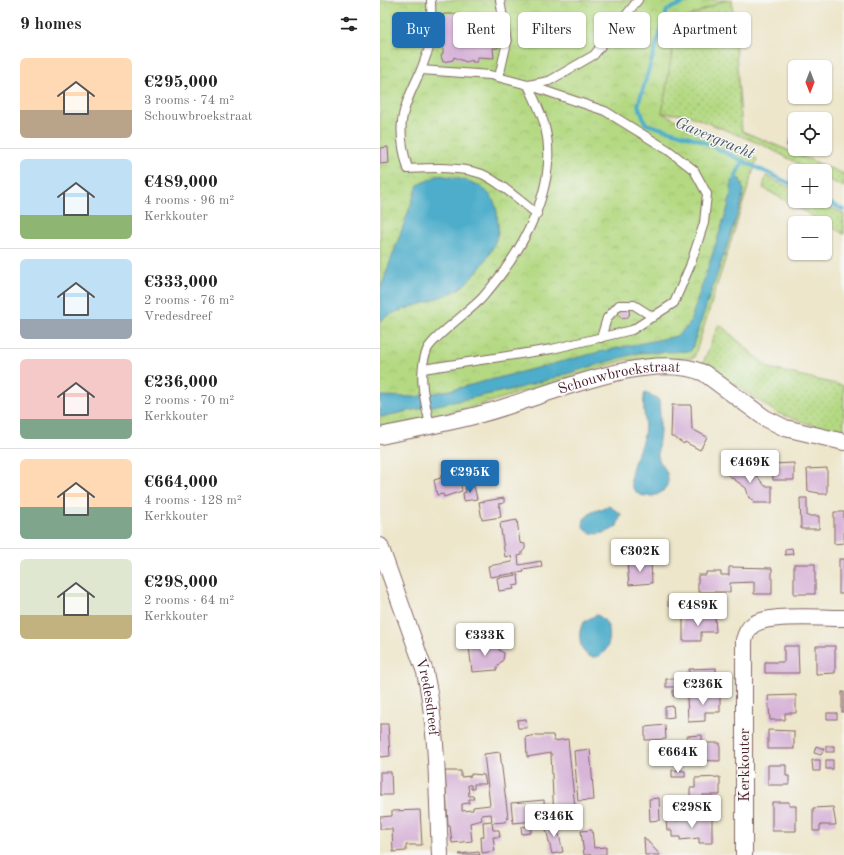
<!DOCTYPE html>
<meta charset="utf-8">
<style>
body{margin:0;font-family:"Old Standard TT",serif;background:#f2f2f2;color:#222;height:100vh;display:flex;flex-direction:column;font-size:15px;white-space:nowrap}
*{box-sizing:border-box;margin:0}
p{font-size:13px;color:#767676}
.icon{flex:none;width:22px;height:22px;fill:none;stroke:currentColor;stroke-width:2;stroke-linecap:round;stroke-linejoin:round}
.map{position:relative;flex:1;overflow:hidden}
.panel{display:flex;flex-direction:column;background:#fff;width:380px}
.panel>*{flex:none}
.hud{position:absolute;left:12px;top:12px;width:380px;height:36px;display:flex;gap:8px}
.needle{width:26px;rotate:180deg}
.controls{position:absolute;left:408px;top:60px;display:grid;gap:8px}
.controls a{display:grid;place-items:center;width:44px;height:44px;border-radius:6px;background:#fff;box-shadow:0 1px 3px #0004;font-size:20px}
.price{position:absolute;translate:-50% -34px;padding:0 9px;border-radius:4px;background:#fff;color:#222;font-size:13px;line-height:26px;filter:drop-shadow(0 1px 2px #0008)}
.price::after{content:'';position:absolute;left:50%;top:24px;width:12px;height:9px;margin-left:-6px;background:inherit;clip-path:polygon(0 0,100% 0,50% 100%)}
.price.active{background:#1f6fb2;color:#fff}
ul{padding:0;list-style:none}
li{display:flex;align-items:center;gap:12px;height:100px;padding:0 20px}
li+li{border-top:1px solid #e0e0e0}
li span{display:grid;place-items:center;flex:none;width:112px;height:80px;border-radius:6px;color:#555}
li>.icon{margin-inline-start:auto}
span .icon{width:48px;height:48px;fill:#fffc;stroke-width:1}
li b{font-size:17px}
h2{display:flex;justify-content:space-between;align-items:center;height:48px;padding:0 20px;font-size:17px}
.pill{padding:0 14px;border-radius:6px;background:#fff;box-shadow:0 1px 3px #0004;font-size:14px;line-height:36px}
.pill.active{background:#1f6fb2;color:#fff}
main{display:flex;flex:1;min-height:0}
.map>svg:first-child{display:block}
.grass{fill:url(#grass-dots);stroke:#7f7c56}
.park{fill:url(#park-crowns);stroke:#7f7c56}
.water{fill:#4dadcb;stroke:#4c667b}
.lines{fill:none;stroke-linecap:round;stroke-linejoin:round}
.stream{stroke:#4dadcb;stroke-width:4}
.building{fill:#d7b4d8}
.lane-casing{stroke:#836563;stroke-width:10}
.street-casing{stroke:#836563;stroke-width:18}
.lane{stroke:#fff;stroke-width:8}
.street{stroke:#fff;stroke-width:16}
.labels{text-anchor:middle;stroke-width:3;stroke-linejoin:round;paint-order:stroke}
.street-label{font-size:15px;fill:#4a1f2b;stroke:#f6f6f2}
.water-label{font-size:16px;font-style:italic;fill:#4b586b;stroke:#f6f6f2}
</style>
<main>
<section class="panel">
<h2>9 homes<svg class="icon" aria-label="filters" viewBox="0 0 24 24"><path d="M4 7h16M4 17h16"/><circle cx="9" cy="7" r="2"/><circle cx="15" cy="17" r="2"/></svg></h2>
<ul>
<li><span style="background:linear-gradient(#ffd9b3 65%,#b9a48a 0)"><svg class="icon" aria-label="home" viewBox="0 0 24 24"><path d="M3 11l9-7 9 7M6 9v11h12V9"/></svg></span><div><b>€295,000</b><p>3 rooms · 74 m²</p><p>Schouwbroekstraat</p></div></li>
<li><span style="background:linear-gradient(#bfe0f5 70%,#8fb573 0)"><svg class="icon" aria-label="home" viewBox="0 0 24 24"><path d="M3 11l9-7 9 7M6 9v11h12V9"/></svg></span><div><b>€489,000</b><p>4 rooms · 96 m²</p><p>Kerkkouter</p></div></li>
<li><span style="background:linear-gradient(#bfe0f5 75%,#9aa5b1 0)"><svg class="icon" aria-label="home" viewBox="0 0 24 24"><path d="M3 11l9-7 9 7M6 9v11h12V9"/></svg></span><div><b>€333,000</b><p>2 rooms · 76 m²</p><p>Vredesdreef</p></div></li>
<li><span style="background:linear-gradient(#f6c9c9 75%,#7fa58c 0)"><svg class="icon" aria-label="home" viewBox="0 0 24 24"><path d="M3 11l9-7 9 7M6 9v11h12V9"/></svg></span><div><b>€236,000</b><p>2 rooms · 70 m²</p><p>Kerkkouter</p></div></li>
<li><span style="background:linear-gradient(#ffd9b3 60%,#7fa58c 0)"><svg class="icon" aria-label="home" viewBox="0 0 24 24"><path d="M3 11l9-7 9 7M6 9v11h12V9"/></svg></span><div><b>€664,000</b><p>4 rooms · 128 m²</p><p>Kerkkouter</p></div></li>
<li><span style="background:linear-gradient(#dfe7d0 70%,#c2b280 0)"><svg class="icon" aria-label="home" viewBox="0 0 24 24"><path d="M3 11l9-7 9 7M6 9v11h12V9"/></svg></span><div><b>€298,000</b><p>2 rooms · 64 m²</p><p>Kerkkouter</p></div></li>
</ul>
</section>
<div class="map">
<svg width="464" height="855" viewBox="0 0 464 855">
<defs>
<pattern id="grass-dots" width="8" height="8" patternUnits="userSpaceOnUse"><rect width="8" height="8" fill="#b4d982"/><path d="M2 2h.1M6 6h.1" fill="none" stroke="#9cba70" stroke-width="1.8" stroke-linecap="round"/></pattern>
<pattern id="park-crowns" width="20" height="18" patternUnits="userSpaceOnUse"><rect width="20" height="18" fill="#b4d982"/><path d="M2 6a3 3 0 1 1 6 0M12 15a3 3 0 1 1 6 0" fill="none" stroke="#9cba70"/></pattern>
</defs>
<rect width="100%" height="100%" fill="#f6f6f2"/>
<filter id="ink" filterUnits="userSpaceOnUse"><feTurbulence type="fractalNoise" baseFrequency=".025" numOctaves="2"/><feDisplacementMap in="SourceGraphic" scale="8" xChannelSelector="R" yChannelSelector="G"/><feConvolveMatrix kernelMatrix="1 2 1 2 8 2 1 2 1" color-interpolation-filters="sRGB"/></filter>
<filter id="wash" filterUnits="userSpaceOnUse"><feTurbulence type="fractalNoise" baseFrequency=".012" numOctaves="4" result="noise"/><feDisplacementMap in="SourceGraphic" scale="16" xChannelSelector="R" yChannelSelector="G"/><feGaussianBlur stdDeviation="0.9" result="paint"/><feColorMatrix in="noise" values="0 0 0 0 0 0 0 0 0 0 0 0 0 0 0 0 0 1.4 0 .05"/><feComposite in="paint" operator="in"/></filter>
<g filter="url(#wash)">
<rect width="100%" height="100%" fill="#ede6cb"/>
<g class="grass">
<polygon points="345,0 352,0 362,131 464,174 464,187 445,178 445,171 432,171 383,145 308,115 282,113 297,22"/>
<polygon points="386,176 415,190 415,201 437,201 464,214 464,234 383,188"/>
<polygon points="339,324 389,368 464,386 464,433 441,428 397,413 323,363"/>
</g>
<polygon class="park" points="0,0 345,0 297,22 282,113 377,159 314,358 246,360 100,405 19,425 0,426"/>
<g class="water">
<path d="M 59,175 C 82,179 114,183 117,213 C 117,219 119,226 118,232 C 113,254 97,275 79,289 C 71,294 59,297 51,301 C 34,307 14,310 0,321 L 0,290 L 38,185 Z"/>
<polygon points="355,178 360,179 364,191 361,204 311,351 257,353 139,388 0,417 0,396 35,397 75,389 223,351 297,336 309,325 348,207 351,194 351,181"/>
<path d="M 265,392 L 277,398 L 279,401 C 280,410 280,420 280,429 C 280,437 277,448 278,456 C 280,466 289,470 288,481 C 286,499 255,503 251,483 C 249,467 261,450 264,434 C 267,421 261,404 265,392 Z"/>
<path d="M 229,506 L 241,514 L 237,526 C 227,534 212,538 203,527 L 204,519 L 212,512 Z"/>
<path d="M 217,615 C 238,624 230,659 213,657 C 200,656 197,635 202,625 C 205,620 212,617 217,615 Z"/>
</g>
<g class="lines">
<g class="stream">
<polyline points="310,0 287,10 258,105 266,124 317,139 415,186"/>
<polyline points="355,178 363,160"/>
<polyline points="445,201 464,210"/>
</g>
</g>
<g id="blocks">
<g class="building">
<polygon points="64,14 80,14 80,23 96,22 100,14 107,14 112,19 112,23 115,23 115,36 118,36 121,40 118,48 113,48 114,58 97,57 97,62 92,62 92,60 86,62 74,57 73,60 63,62 61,56 63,53 63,42 60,42 60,36 63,36 63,23 61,21 61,18"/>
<polygon points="413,131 415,132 415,148 407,145"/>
<polygon points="8,147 9,163 0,164 0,148"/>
<circle cx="244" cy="313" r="5.5"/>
<polygon points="292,405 311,405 312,429 327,437 320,450 305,442 304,444 294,437 291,437"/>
<polygon points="351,461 376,475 385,486 392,486 392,503 373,503 374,500 369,498 366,488 344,472"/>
<polygon points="414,463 414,480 393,480 392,464"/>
<polygon points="447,468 447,494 439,494 439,493 428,491 427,469"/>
<polygon points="70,473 71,476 79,475 82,491 64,497 63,494 57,495 54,480 61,478 61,475"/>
<polygon points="94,486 97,499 84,501 83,493 86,492 85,488"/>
<polygon points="124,498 124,503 119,504 121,517 102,520 99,502"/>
<polygon points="420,498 427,498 427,516 439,516 439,529 421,529"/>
<polygon points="454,512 464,512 464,543 454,544"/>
<polygon points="137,520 140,543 145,544 145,549 142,552 142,555 138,556 139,565 161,561 162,567 143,570 144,572 110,577 108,566 132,562 131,556 125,557 120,523"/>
<polygon points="412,548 413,554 405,555 405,549"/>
<rect x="459" y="559" width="5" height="35"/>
<polygon points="271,561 272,583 249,585 247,562"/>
<rect x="414" y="564" width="21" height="30"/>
<polygon points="349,567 392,568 392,594 374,594 374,582 350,583 350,592 318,592 318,575 326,575 326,572 341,572 341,575 349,575"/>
<polygon points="138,575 139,585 133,586 134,589 119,591 117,578"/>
<polygon points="288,596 295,597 294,606 288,606"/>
<polygon points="303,616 335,616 336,632 321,632 321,641 303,641"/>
<polygon points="106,640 106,644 115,643 115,646 119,646 119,650 124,653 123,660 117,666 117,670 92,672 89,646 95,645 95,641"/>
<polygon points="404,646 418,646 419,673 385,673 385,662 404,662"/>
<polygon points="436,646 455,646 455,673 436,674"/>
<polygon points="336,668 336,680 309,681 309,669"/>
<rect x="286" y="679" width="16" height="8"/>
<rect x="293" y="690" width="13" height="6"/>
<polygon points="331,691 340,691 340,712 325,712 325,721 308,722 307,696 331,696"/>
<rect x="462" y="692" width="2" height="20"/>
<polygon points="416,695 416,713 405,713 405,720 390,720 388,696"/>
<polygon points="293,706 294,717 285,718 285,707"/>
<rect x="447" y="713" width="10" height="6"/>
<polygon points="146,719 147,728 138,728 137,720"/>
<polygon points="0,724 8,724 10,756 0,757"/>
<polygon points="285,725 286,739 265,740 265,727"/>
<polygon points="388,730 414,731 414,749 388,749"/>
<polygon points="156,735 173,735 174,741 188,739 196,818 174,820 171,753 147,757 146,737"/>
<polygon points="322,735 322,743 340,743 340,761 307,760 307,736"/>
<polygon points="436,746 444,749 441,755 434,753"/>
<rect x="446" y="746" width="8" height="6"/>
<polygon points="210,749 214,800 198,801 194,751"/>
<polygon points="120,752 128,818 125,822 112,823 113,830 119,830 120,837 113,837 115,851 102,853 101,837 104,837 103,822 112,821 111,814 101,815 102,820 90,823 92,841 72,843 70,826 68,826 65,771 81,771 81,777 91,776 91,774 104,775 106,784 94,784 94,789 91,789 91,785 88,785 89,796 93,796 94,799 89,799 89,803 82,804 82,811 93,810 93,807 110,805 104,754"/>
<polygon points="432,760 440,760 440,771 433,771"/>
<rect x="446" y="760" width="7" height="9"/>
<polygon points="388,765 406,765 406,776 409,776 409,785 388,785"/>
<polygon points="292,770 305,771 305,777 292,777"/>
<polygon points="0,772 11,772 12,795 0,795"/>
<polygon points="340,777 340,795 323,795 323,802 310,802 310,788 315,788 315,778"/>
<polygon points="279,798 280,820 270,821 269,799"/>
<polygon points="164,800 165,820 133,823 131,803"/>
<polygon points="392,802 409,802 409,806 416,806 416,831 392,831"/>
<polygon points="453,807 456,825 440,825 440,831 433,831 433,808"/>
<polygon points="40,810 42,845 26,845 26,851 13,852 12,829 0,829 0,817 12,816 12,811"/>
<polygon points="332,817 332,843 319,843 319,838 300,840 300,837 292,837 292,830 287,830 286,821 299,820 299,818"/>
<polygon points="176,822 183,852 172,854 165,825"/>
<polygon points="151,826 151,833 142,834 141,827"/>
<polygon points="212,830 214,848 226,847 226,854 204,855 201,831"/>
<polygon points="264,837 280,855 265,855"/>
<polygon points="99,852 100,855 80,855 79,854"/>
</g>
</g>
</g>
<g filter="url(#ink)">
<use href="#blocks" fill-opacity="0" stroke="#836563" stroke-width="1"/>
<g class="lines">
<g class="lane-casing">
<g id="lane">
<polyline points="41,70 52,40 51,0"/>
<polyline points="119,77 127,42 120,0"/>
<polyline points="221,338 227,318 239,305 254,305 273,317"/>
<path d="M 43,369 L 172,349 L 252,330 L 294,303 L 310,266 L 324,223 L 327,194 L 314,170 L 288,150 L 225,111 L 148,85 L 110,75 L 41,70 C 22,111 15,124 28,169 C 49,168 81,166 102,174 C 117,180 143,203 157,214"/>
<path d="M 50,425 C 45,402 37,374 47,350 C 52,338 91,310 102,298 C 141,254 180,187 165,127 C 162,113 154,99 148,85 L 169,81 L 214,55 L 258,0"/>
</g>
</g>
<g class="street-casing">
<g id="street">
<path id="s1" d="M 0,436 C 34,429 68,423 101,414 C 160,399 267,348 324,373 L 385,418 L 405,428 L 464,442"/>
<path id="s2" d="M 0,546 L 45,672 C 58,732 57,794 60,855"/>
<path d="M 364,855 L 364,640 C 366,633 368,628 374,624 C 391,614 443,618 464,618"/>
</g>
</g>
<use href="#lane" class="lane"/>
<use href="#street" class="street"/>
</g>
</g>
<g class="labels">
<g class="street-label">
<text dy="5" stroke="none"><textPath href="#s1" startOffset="247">Schouwbroekstraat</textPath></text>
<text dy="5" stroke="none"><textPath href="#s2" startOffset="159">Vredesdreef</textPath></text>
<text transform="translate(364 765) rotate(-90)" y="5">Kerkkouter</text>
</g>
<g class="water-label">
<text transform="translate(335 137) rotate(23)" y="6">Gavergracht</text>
</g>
</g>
</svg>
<div class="controls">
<a><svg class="needle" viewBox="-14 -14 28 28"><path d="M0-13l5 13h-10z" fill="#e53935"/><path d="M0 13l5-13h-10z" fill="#767676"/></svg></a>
<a><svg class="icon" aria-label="locate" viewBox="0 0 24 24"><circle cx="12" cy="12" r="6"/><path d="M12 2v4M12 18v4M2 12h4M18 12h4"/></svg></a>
<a>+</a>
<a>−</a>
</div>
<b class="price" style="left:370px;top:484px">€469K</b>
<b class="price active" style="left:90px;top:494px">€295K</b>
<b class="price" style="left:260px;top:573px">€302K</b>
<b class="price" style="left:318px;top:627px">€489K</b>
<b class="price" style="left:105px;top:657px">€333K</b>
<b class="price" style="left:323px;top:706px">€236K</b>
<b class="price" style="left:298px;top:774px">€664K</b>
<b class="price" style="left:312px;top:829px">€298K</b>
<b class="price" style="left:174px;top:838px">€346K</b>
<div class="hud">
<a class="pill active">Buy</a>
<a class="pill">Rent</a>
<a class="pill">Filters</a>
<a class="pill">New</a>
<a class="pill">Apartment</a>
</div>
</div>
</main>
